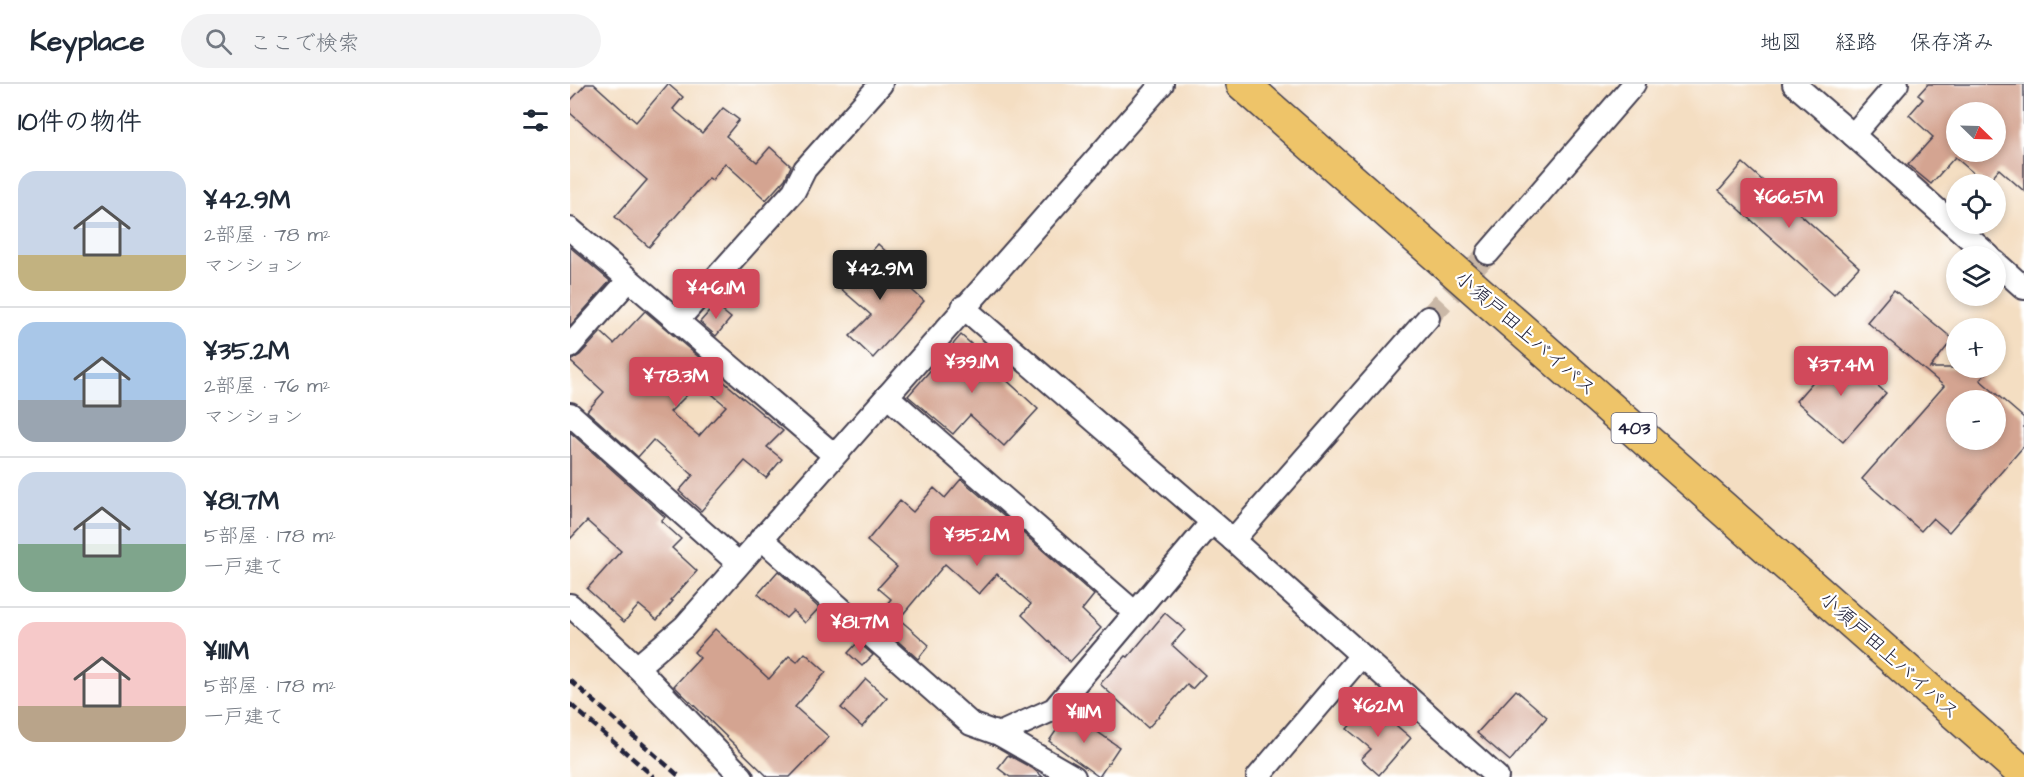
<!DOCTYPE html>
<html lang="ja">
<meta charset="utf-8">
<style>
body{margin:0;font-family:"Architects Daughter","Klee One",sans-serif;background:#f2f2f3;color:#1f2937;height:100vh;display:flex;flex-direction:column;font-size:22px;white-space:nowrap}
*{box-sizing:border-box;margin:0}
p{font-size:20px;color:#747a83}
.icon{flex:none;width:33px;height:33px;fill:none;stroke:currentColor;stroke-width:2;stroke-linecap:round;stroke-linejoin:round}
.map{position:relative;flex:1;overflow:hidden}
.drawer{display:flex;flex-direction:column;background:#fff;width:570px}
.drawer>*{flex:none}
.needle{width:39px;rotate:113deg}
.tools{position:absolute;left:1376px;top:18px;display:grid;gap:12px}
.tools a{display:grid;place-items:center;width:60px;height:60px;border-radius:50%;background:#fff;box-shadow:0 3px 9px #0003;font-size:30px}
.price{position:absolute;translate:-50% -51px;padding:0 14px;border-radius:6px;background:#d1495b;color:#fff;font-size:20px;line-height:39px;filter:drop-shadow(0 2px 3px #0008)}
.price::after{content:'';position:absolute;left:50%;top:36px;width:18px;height:14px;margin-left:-9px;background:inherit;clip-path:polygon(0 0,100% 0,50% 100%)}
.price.active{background:#222;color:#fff}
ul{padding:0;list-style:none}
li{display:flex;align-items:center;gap:18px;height:150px;padding:0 18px}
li+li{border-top:2px solid #e0e1e3}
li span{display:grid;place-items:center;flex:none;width:168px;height:120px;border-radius:18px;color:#555}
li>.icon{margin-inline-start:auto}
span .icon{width:72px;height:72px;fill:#fffc;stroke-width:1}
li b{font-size:26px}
h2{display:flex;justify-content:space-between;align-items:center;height:72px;padding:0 18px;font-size:26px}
header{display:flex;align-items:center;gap:36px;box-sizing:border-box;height:84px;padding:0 30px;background:#fff;border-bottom:2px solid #e0e1e3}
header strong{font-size:28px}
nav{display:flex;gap:33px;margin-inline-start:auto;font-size:21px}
.search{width:420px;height:54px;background:#f2f2f3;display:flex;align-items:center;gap:15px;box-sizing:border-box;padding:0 21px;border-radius:33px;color:#747a83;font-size:22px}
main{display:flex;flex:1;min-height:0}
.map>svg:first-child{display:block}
.building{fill:#d4a491;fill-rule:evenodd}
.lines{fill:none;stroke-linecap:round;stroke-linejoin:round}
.minor-tunnel{stroke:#cab8a7;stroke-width:22;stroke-dasharray:22 11;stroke-linecap:butt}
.minor-casing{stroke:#423e4f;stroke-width:26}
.highway-casing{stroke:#423e4f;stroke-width:36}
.minor{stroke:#fff;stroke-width:22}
.highway{stroke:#eec469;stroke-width:33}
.rail{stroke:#22223b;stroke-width:4.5;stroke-dasharray:9 4.5;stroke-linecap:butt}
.labels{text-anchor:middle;stroke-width:4.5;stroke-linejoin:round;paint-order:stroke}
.shield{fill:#fff;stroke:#646476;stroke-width:1.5}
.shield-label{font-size:18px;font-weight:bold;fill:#22223b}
.street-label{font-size:20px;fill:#22223b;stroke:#fff}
</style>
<header>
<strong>Keyplace</strong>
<div class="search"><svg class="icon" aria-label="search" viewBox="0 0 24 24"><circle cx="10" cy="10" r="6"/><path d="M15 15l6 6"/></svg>ここで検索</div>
<nav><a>地図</a><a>経路</a><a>保存済み</a></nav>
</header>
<main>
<section class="drawer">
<h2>10件の物件<svg class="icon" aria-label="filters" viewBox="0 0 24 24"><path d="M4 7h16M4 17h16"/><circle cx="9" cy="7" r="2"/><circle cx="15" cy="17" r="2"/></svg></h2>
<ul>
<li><span style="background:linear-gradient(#c9d6e8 70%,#c2b280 0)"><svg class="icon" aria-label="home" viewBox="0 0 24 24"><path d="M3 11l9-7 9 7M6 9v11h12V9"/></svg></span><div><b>¥42.9M</b><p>2部屋 · 78 m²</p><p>マンション</p></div></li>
<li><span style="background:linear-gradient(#a9c7e8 65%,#9aa5b1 0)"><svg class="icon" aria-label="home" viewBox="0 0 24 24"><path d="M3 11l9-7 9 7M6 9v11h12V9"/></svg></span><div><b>¥35.2M</b><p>2部屋 · 76 m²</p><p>マンション</p></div></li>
<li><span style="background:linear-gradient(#c9d6e8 60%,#7fa58c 0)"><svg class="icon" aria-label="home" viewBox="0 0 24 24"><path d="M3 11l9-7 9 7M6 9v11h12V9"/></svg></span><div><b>¥81.7M</b><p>5部屋 · 178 m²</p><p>一戸建て</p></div></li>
<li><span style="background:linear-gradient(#f6c9c9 70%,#b9a48a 0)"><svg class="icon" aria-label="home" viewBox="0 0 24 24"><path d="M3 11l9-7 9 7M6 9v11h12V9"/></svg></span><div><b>¥111M</b><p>5部屋 · 178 m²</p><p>一戸建て</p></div></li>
</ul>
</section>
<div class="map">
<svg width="1454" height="693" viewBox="0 0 1454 693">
<rect width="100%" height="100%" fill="#fff"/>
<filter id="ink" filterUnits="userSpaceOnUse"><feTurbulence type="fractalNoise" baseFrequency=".0167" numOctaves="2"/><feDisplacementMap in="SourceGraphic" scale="12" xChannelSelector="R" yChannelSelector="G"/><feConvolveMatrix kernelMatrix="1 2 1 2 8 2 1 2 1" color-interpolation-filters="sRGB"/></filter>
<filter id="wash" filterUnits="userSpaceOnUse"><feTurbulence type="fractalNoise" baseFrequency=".008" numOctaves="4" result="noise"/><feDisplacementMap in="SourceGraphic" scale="24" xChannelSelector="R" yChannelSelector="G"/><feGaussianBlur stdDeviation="1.35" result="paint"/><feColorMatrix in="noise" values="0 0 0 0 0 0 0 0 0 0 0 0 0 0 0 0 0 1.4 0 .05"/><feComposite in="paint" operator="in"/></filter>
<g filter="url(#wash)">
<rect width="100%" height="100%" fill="#f4dec2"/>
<g id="blocks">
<g class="building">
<polygon points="16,0 24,0 66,38 98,0 113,13 103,25 132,49 153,24 169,36 156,52 187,78 200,63 221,82 215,95 196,116 155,79 142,96 139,94 79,163 45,133 77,96 0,29 0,17"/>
<path d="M 1358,0 L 1454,0 L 1454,107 L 1429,85 L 1416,100 L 1385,73 L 1361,100 L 1338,81 L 1363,53 L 1339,31 L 1353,15 L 1348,11 ZM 1386,28 L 1425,28 L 1425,68 L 1386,68 Z"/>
<polygon points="1173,79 1289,183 1264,210 1149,107"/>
<polygon points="308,160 322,173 315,182 354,217 303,274 280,252 301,231 270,204"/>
<polygon points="0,163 40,197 0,242"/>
<path d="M 1324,206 L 1383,255 L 1360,284 L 1421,284 L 1410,296 L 1454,334 L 1454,362 L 1379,448 L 1363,434 L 1351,447 L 1292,395 L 1374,302 L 1297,238 ZM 1386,316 L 1425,316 L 1425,356 L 1386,356 Z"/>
<polygon points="145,221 161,234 146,252 130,238"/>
<path d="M 75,227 L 131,275 L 129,277 L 213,347 L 197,363 L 212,375 L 196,394 L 175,377 L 131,427 L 109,407 L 123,391 L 83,356 L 68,373 L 17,327 L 34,308 L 0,277 L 10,271 L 31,248 L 44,260 ZM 129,299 L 156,322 L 129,352 L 100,328 Z"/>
<polygon points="391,251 434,289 431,291 468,325 434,362 400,331 383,350 338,312"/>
<polygon points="1269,268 1316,309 1273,358 1226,317"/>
<polygon points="0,348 95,433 91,437 111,455 102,464 127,487 101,516 103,517 87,536 69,521 54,538 17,505 51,467 17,437 0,455"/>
<polygon points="391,395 524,511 512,526 531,544 500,578 452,531 461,520 427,490 409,510 375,480 329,535 359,561 348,575 304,536 321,515 308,504 327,483 297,457 330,417 343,428 364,404 375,414"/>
<polygon points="208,487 249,524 235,539 223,527 216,534 188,510"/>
<polygon points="595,529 615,546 602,561 635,591 622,605 617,601 578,644 530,600 556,572 558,573"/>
<polygon points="145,545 199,595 219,572 227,578 235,569 256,588 225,623 259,653 220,693 198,693 104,602 130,574 124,568"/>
<polygon points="288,558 303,571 292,582 278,569"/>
<polygon points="296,595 317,614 292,643 271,624"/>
<polygon points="946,606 977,633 940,677 907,649"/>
<polygon points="800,619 841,654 809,691 791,675 801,665 777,645"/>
<polygon points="499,628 549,663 529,693 479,657"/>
<polygon points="438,671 462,684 473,693 440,693 428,684"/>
</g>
</g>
</g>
<g filter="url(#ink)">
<use href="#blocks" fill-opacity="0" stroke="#423e4f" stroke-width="1.5"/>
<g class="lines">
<polyline class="minor-tunnel" points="858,234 918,169"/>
<g class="minor-casing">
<g id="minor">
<polyline points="1224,0 1283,51 1327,0"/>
<polyline points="1283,51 1419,172"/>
<polyline points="0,145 264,371"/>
<polyline points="918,169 1064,0"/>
<polyline points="1425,178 1454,204"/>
<polyline points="393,223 663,456 927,693"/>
<polyline points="107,237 224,107 235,85 311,0"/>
<polyline points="0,262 58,197"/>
<polyline points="317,312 564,528"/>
<polyline points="0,330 168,479"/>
<polyline points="191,454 401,640 429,650 504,693"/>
<polyline points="663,456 858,234"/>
<polyline points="0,521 67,583 172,693"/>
<polyline points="67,583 114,543 592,0"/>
<polyline points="429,650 484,625 642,438"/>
<polyline points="688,693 791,572"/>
</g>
</g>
<g class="highway-casing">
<polyline id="highway" points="673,0 1454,690"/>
</g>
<use href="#minor" class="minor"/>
<use href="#highway" class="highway"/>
<g class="rail">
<polyline points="0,596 110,693"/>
<polyline points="0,620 84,693"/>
</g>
</g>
</g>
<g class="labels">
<rect class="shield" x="1041.5" y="329" width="45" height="30" rx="4.5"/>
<g class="shield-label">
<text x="1064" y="350">403</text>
</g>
<g class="street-label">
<text transform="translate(956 249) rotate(41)" y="7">小須戸田上バイパス</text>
<text transform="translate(1320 571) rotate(42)" y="7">小須戸田上バイパス</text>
</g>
</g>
</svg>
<div class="tools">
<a><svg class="needle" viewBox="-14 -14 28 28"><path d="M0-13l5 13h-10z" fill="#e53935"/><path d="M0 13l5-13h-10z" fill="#747a83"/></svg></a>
<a><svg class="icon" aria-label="locate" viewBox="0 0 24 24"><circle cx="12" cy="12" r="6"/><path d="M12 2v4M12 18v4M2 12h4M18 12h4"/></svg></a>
<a><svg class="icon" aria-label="layers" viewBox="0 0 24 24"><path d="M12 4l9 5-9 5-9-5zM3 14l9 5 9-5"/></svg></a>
<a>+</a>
<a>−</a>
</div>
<b class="price" style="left:1219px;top:145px">¥66.5M</b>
<b class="price active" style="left:310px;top:217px">¥42.9M</b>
<b class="price" style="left:146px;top:236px">¥46.1M</b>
<b class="price" style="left:402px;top:310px">¥39.1M</b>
<b class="price" style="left:1271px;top:313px">¥37.4M</b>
<b class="price" style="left:106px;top:324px">¥78.3M</b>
<b class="price" style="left:407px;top:483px">¥35.2M</b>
<b class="price" style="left:290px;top:570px">¥81.7M</b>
<b class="price" style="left:808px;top:654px">¥62M</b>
<b class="price" style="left:514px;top:660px">¥111M</b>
</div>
</main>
